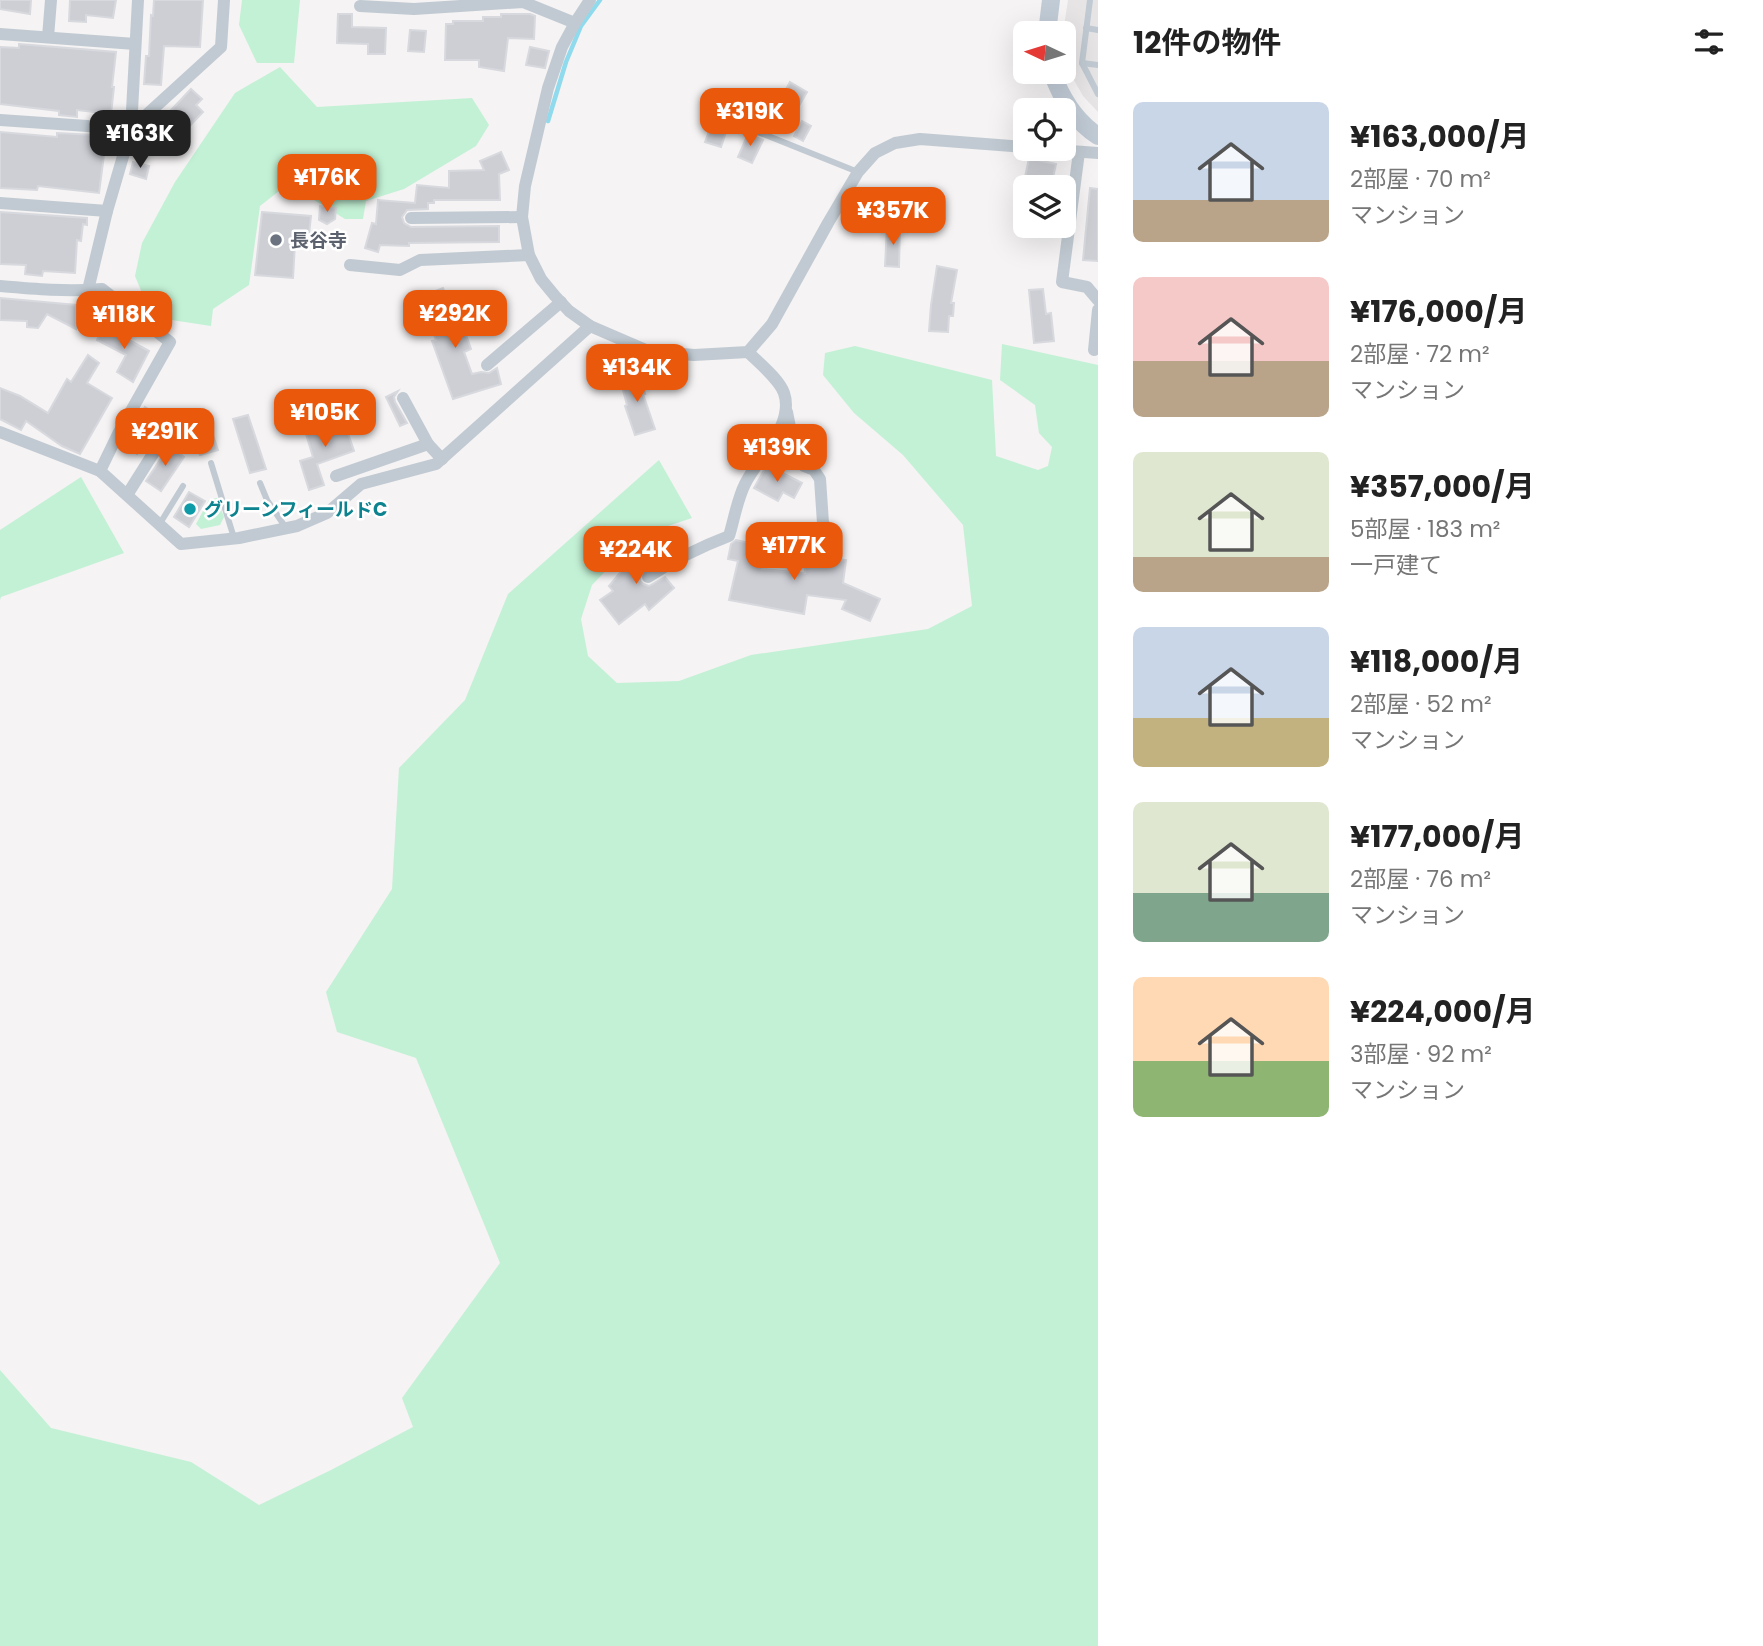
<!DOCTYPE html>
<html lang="ja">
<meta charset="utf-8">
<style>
body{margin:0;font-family:Poppins,"Noto Sans JP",sans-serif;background:#f6f6f6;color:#222;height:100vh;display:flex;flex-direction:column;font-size:26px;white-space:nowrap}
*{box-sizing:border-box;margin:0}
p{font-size:23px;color:#767676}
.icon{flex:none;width:38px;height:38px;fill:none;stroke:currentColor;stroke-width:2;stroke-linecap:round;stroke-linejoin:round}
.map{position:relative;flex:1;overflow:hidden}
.side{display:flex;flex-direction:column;background:#fff;width:665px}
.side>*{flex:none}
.needle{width:46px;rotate:274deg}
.controls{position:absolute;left:1013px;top:21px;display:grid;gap:14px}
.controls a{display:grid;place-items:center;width:63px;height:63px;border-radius:10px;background:#fff;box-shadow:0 7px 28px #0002;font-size:35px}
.price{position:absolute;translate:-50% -60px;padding:0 16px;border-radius:14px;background:#ea580c;color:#fff;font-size:23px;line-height:46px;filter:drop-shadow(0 2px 4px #0008)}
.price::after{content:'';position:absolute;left:50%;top:42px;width:21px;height:16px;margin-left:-10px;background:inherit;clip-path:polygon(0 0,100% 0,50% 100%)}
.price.on{background:#222;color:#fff}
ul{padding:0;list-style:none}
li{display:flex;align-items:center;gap:21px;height:175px;padding:0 35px}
li span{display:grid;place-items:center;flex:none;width:196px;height:140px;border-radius:10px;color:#555}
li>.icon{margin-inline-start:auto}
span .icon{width:84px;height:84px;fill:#fffc;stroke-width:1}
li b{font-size:30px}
h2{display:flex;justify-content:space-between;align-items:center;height:84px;padding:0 35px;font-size:30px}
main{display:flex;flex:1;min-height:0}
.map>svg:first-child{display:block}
.education{fill:#e6e4e5}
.green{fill:#c3f1d5}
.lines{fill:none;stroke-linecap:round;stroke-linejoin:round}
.stream{stroke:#90daee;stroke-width:4.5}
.building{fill:#cdcfd5;stroke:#d7d9de;stroke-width:2}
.lane{stroke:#c1cad2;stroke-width:6}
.street{stroke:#c1cad2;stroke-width:12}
.secondary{stroke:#c1cbd6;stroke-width:18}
.worship-dot{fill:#6b7280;stroke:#fff;stroke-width:2.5}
.culture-dot{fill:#0f9aa8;stroke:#fff;stroke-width:2.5}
.labels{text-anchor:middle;stroke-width:5;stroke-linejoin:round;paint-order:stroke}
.worship-label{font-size:19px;font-weight:bold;fill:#5b616d;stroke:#fff;text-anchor:start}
.culture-label{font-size:19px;font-weight:bold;fill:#0d838f;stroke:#fff;text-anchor:start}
</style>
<main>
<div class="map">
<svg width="1098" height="1646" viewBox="0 0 1098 1646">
<rect width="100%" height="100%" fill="#f5f3f3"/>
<polygon class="education" points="1068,0 1098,0 1098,112 1083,96 1066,66 1064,33 1063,33"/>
<g class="green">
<polygon points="242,0 300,0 294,63 257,63 239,25"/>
<polygon points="280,67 317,107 472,98 489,125 476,146 404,189 366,201 363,219 345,219 288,184 260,206 249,285 213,309 211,326 152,317 135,276 142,243 175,182 235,93"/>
<polygon points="1002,344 1098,365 1098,1646 0,1646 0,1370 51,1428 191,1462 259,1505 331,1470 413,1427 402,1398 500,1263 416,1058 337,1032 326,992 392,889 399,768 465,700 508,594 659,460 692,518 659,529 627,549 592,585 581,619 588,656 617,683 679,681 751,655 928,629 972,606 963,525 903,455 854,413 823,375 825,353 855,346 992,380 996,456 1038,470 1048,466 1052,447 1039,433 1035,405 1000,380"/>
<polygon points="81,477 124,553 1,597 0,600 0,530"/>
<polygon points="217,498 224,517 220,525 201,529 196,524 209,500"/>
</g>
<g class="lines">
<polyline class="stream" points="548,121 566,62 581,26 600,0"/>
</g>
<g class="building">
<polygon points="0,0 31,0 30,14 0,9"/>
<polygon points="70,0 116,0 113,18 86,15 86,22 69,21"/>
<polygon points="154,0 203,0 200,47 164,46 161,85 144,84 146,56 149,56 151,15 153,16"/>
<polygon points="338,14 352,14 352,27 386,28 385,54 368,54 368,44 337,43"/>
<polygon points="501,14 530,14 535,16 534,39 508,38 504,71 479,67 479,60 445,60 446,24 453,24 453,21 483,21 483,17 501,17"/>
<polygon points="410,30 426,31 424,52 408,51"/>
<polygon points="19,44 116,52 112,87 114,87 111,114 77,110 77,117 59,115 59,111 0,104 0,47 19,48"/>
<polygon points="530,47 549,51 545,68 526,65"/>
<polygon points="790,82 807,92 790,121 767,108 777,90 784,93"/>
<polygon points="191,89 202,99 196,105 203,112 185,131 182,129 170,140 156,126"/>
<polygon points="715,115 730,120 721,147 705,142"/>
<polygon points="802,121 811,126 803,141 794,136"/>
<polygon points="0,132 57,137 57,133 113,136 111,148 105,147 99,193 38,186 37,190 0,188"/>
<polygon points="748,134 763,140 752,163 738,157"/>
<polygon points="501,152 509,170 499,174 500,200 434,200 434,203 428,203 428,209 407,210 402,217 404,223 411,227 499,226 499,242 409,243 409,246 380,245 378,252 365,248 372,223 376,224 378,200 415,203 417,185 449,188 449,171 484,170 480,161"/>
<polygon points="1029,158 1056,164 1051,187 1023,187"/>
<polygon points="133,162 149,166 146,179 130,174"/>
<polygon points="1090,188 1098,189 1098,261 1083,260"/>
<polygon points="320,206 336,208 335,219 327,224 319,220"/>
<polygon points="0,212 87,218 87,225 83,224 81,241 77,240 75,273 43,271 42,276 25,274 26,265 0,264"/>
<polygon points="262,212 311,216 308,244 295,243 293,278 255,275"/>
<polygon points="887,226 900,227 899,267 885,266"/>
<polygon points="937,266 957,270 951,303 954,303 953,316 949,316 948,332 929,331 931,305"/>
<polygon points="443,288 459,331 464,329 471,349 464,352 472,374 481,372 489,373 497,368 501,384 453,399 432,341 436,340 425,311 430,309 425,295"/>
<polygon points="1043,289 1046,314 1051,313 1054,341 1034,343 1029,290"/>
<polygon points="0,298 76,305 76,329 47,314 38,328 27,327 27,321 0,320"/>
<polygon points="106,321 119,328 116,333 149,351 133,382 117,372 126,355 97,340"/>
<polygon points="88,355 99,363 87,383 112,398 80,454 62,446 26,421 21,430 0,419 0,388 20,396 48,413 67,379 71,382"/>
<polygon points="639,373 645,394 643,394 655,429 635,435 625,406 627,405 620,379"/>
<polygon points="398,391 394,397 395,402 407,423 400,426 386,397"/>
<polygon points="145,407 160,417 137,454 123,444"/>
<polygon points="204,409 218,450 200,455 187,415"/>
<polygon points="248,415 266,469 250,473 233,419"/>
<polygon points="342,416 354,451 317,464 324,485 309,490 300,461 313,457 305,431 324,425 324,423"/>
<polygon points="170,445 184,457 161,491 146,481"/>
<polygon points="767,465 802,483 794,498 783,492 778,501 754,488"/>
<polygon points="189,492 205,501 189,527 174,517"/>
<polygon points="648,539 660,549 651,561 653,564 641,572 640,581 643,584 649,586 665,577 674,588 649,610 645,604 619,624 600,600 613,591 609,586"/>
<polygon points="736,540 767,547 762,569 805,573 803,544 816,543 817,556 846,560 843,583 880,599 870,621 842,609 846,600 807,595 804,614 729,600 738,561 728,559 731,544"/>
</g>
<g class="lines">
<g class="lane">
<polyline points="1090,0 1082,63 1098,94"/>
<polyline points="1086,28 1098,30"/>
<polyline points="1082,63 1098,65"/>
<polyline points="743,126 858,172"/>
<polyline points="211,463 234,538"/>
<polyline points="260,483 267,500 286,528"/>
<polyline points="159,525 183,486"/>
</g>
<g class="street">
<polyline points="590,0 575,23 562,47 548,88 525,186 522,217 529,255 541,279 555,296 569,311 590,326 648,351 694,355 748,352 772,324 828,223 858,172 875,153 895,143 920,139 1026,147"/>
<polyline points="360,6 414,9 523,2 575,23"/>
<polyline points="0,34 135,44"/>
<polyline points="48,37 51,0"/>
<polyline points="0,120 131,129 221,47 224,0"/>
<polyline points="1043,149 1098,153"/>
<polyline points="1079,152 1062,282 1087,287 1098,300"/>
<polyline points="0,203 107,211"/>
<polyline points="411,218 522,217"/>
<polyline points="350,265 400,270 420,260 529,255"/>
<path d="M 0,286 C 34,289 68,292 102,289 L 170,342 L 118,434 L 100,471"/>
<polyline points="88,290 107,211 131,129 138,0"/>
<polyline points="1094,350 1098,310"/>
<polyline points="487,365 561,302"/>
<polyline points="403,398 428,444"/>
<polyline points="787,412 796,458 804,466 814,470 820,479 823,523 834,539"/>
<polyline points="0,432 100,471 181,544 239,538 297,526 327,513 361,484 436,464 590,326"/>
<polyline points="336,476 428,444 442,459"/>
<polyline points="127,495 168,430"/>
<path d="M 648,577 C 674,560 700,547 729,536 C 734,520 737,500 745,484 C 758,457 795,425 784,393 C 779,379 759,363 748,352"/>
</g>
<g class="secondary">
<polyline points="1047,33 1051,0"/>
<path d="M 1052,72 C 1061,98 1075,121 1098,136"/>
</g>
</g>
<circle class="worship-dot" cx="276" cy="240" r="7"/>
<circle class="culture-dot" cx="190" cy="509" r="7"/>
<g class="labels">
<g class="worship-label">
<text x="290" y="247">長谷寺</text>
</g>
<g class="culture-label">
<text x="204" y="516">グリーンフィールドC</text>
</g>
</g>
</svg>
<div class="controls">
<a><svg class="needle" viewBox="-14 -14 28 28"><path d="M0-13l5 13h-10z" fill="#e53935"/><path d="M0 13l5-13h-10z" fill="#767676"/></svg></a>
<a><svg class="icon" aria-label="locate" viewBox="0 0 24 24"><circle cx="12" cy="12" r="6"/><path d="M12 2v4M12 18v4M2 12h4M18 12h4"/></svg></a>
<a><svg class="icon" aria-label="layers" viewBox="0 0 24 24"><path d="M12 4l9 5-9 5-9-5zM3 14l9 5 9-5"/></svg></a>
</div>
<b class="price" style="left:750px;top:148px">¥319K</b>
<b class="price on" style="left:140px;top:170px">¥163K</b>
<b class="price" style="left:327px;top:214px">¥176K</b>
<b class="price" style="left:893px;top:247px">¥357K</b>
<b class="price" style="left:455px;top:350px">¥292K</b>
<b class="price" style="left:124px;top:351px">¥118K</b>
<b class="price" style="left:637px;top:404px">¥134K</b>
<b class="price" style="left:325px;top:449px">¥105K</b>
<b class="price" style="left:165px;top:468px">¥291K</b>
<b class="price" style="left:777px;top:484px">¥139K</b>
<b class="price" style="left:794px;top:582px">¥177K</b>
<b class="price" style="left:636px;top:586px">¥224K</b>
</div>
<section class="side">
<h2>12件の物件<svg class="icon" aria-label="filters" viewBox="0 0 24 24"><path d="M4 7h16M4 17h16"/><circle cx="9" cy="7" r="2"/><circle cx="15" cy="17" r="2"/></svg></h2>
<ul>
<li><span style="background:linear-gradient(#c9d6e8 70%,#b9a48a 0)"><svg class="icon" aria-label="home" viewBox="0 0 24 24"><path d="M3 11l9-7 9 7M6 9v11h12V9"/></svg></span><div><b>¥163,000/月</b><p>2部屋 · 70 m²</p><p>マンション</p></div></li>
<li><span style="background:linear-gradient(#f6c9c9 60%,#b9a48a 0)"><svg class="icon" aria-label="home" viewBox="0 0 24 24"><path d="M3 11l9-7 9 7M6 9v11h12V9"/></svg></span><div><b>¥176,000/月</b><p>2部屋 · 72 m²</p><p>マンション</p></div></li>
<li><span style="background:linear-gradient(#dfe7d0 75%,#b9a48a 0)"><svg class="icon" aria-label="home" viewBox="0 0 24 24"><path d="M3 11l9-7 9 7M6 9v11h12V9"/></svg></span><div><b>¥357,000/月</b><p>5部屋 · 183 m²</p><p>一戸建て</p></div></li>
<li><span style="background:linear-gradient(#c9d6e8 65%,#c2b280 0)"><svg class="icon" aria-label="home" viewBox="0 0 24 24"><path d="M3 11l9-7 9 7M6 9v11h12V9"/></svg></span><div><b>¥118,000/月</b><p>2部屋 · 52 m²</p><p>マンション</p></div></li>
<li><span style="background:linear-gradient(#dfe7d0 65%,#7fa58c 0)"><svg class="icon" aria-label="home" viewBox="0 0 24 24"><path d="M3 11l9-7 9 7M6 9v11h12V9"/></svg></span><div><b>¥177,000/月</b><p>2部屋 · 76 m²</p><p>マンション</p></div></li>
<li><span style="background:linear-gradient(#ffd9b3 60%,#8fb573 0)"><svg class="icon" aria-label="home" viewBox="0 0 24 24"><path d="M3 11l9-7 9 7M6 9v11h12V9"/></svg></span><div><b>¥224,000/月</b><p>3部屋 · 92 m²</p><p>マンション</p></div></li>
</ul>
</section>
</main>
